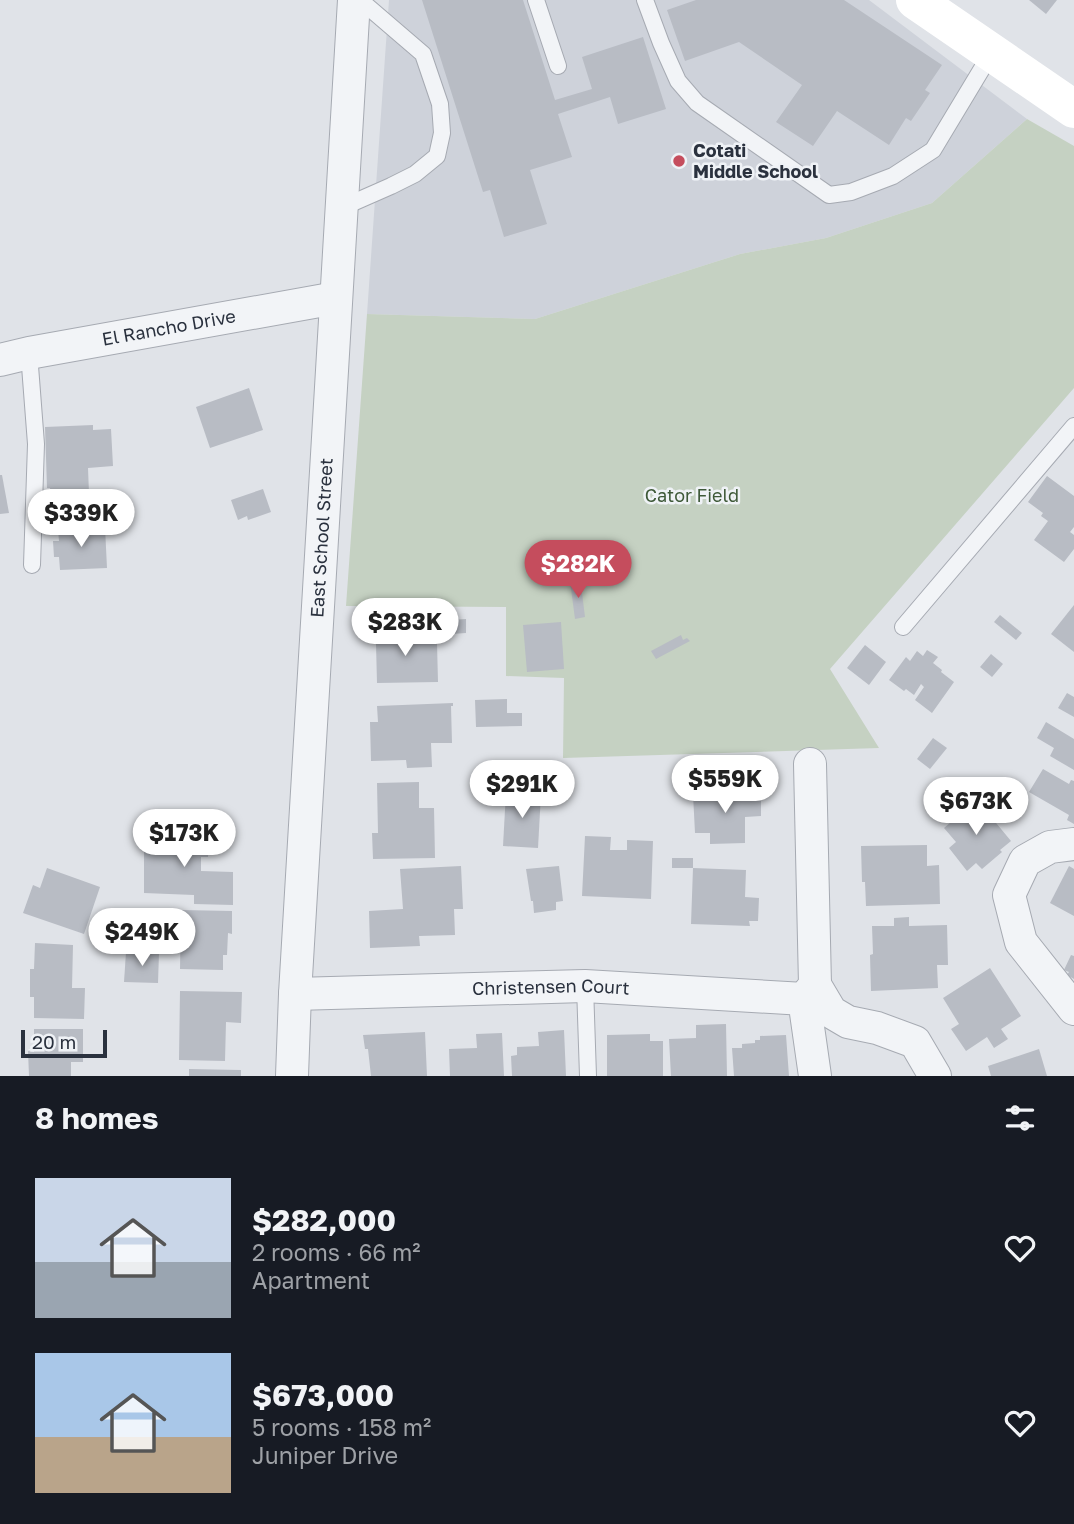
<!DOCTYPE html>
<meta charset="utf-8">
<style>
body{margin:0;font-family:"Golos Text",sans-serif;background:#20242c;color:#f1f3f6;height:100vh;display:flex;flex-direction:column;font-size:26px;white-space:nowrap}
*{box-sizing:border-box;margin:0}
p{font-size:23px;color:#9ea1a6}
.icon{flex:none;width:38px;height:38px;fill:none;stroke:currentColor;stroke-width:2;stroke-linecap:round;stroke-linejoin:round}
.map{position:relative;height:1076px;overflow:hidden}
.drawer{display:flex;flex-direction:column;background:#171b24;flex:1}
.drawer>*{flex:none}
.scale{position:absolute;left:21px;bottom:18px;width:86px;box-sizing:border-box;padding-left:7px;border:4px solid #2a313e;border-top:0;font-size:19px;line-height:24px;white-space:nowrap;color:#2a313e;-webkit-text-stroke:5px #eff2f6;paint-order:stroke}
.price{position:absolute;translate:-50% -60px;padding:0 16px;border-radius:24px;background:#fff;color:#222;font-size:23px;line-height:46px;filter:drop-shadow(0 2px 4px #0008)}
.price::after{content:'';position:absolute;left:50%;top:42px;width:21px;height:16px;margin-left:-10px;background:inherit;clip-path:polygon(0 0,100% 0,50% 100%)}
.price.active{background:#c54d5d;color:#fff}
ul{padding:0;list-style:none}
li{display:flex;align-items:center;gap:21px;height:175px;padding:0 35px}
li span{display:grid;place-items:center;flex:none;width:196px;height:140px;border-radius:0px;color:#555}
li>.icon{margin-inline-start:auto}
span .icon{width:84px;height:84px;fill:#fffc;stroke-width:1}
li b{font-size:30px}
h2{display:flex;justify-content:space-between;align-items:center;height:84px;padding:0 35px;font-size:30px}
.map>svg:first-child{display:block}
.built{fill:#ced2da}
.green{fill:#c5d1c2}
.building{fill:#b8bcc4}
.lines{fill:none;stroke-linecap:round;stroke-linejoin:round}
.lane-casing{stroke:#a6aab2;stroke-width:18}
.street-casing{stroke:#a6aab2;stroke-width:34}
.lane{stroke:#f2f4f7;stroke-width:16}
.street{stroke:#f2f4f7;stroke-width:32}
.secondary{stroke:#fff;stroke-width:38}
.poi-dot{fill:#c54d5d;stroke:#eff2f6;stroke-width:2.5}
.labels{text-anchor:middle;stroke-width:5;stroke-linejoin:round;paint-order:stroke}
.poi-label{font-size:18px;font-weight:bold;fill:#2a313e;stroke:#eff2f6;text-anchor:start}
.street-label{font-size:18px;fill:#2a313e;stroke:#eff2f6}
.park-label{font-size:18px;fill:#3e5938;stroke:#eff2f6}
</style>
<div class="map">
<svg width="1074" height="1076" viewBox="0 0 1074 1076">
<rect width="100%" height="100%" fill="#e0e3e8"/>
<polygon class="built" points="389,0 869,0 1027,119 932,203 826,238 740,254 535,319 367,314"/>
<polygon class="green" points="1027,119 1074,146 1074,388 830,669 879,748 563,758 564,678 506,676 506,607 346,606 367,314 535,319 740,254 826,238 932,203"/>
<g class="building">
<polygon points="422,0 523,0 555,100 592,89 582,57 643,37 666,109 618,124 610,97 558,114 572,157 530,170 547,224 504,237 490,190 483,192"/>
<polygon points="696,0 844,0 942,65 925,90 930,93 911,121 906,118 889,145 837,111 813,146 776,122 802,85 739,42 685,61 667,10"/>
<polygon points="1029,0 1057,0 1046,14"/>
<polygon points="249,388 263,430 210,448 196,407"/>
<polygon points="93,425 93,430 111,429 113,466 88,468 90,519 52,521 50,488 47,488 45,427"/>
<polygon points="0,475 2,475 9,513 0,514"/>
<polygon points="1047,476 1074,496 1074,527 1070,532 1074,535 1074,549 1064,562 1034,540 1048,521 1041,516 1043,513 1028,502"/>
<polygon points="263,489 271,512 248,520 247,516 238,520 231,500"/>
<polygon points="105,527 107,568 60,570 59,557 54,557 53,541 59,541 58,530"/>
<polygon points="575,580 576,586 581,585 585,617 575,619 570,581"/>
<polygon points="1074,605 1074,652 1051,634"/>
<polygon points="1000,615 1022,633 1016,640 994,622"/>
<polygon points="466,619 466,633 451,634 451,620"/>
<polygon points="561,622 564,669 527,672 523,625"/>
<polygon points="411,625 412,644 437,643 438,682 377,683 376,644 382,644 381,626"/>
<polygon points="681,635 683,640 687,638 690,641 656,659 651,651"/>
<polygon points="865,645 886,662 869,685 847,668"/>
<polygon points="927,650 938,657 933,663 942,670 941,672 954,682 932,713 915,700 924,687 921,684 914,695 906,689 904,691 889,680 906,657 910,661 917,651 923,656"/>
<polygon points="991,654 1003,664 992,677 980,667"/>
<polygon points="1067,693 1074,697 1074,717 1058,708"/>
<polygon points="507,699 507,713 522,713 522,726 476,727 475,700"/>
<polygon points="453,703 453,706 451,706 452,743 431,743 432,767 407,768 406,760 371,761 370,722 378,722 377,706"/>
<polygon points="1046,722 1074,739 1074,770 1050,756 1054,748 1037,738"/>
<polygon points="933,738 947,748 930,769 917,759"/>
<polygon points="1043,769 1069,784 1071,780 1074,781 1074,824 1067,820 1069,815 1029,792"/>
<polygon points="419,782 419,808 434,808 435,858 373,859 372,833 378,833 377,783"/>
<polygon points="506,792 541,794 538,848 503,846"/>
<polygon points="761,792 761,816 745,817 745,843 710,844 710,833 695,833 693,794"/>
<polygon points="977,800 1011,841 1000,850 1002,852 982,869 976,863 967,871 949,848 956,842 944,828"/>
<polygon points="144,832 209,833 208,857 201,857 201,871 233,872 233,905 194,904 194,895 144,893"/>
<polygon points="585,836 611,837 610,850 627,850 627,840 653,841 651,899 582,896"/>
<polygon points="927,845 927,866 939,865 940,904 866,906 865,882 862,882 861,846"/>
<rect x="672" y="858" width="21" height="10"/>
<polygon points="461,866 463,909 454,909 455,935 419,936 420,946 370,948 369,911 403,909 400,869"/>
<polygon points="559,866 563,901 556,902 556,910 534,913 533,901 531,901 526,869"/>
<polygon points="1069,866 1074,869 1074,916 1050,903"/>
<polygon points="47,868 100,887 84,934 23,913 33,885 40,888"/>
<polygon points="693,868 746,870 745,897 759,898 758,921 749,921 750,926 691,924"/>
<polygon points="181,910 232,911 232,934 228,933 227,955 223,955 223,970 180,969"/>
<polygon points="909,917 909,926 947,925 948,965 937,965 938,988 871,991 870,955 873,954 872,926 894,926 894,918"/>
<polygon points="35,943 73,945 72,988 85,988 84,1019 34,1018 34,997 30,997 30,969 34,969"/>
<polygon points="126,952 159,953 158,983 124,982"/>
<polygon points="1071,955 1074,956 1074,979 1067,975 1069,972 1064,970"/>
<polygon points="990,968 1021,1016 1001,1029 1008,1039 994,1048 987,1037 966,1051 951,1029 959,1024 943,998"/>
<polygon points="180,991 242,992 241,1023 226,1022 225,1061 179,1060"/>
<polygon points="726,1024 727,1076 671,1076 669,1039 696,1038 696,1025"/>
<polygon points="34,1029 83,1029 83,1062 71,1062 71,1076 29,1076 28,1051 34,1052"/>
<polygon points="564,1030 566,1076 512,1076 511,1056 517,1055 517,1047 539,1046 538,1032"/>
<polygon points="425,1032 427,1076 371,1076 368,1049 365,1049 363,1035"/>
<polygon points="502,1033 504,1076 450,1076 449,1049 477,1048 476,1034"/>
<polygon points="650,1034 650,1041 663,1041 663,1076 607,1076 607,1035"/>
<polygon points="786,1035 789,1076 734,1076 732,1048 742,1048 742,1044 755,1043 755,1040 760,1040 760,1036"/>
<polygon points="1039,1049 1047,1076 991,1076 988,1066"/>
<polygon points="189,1069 241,1070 241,1076 189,1076"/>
</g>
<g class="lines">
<g class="lane-casing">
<g id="lane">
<polyline points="536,0 558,66"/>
<polyline points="645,0 661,43 678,81 697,103 829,195 851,192 893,176 933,150 992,52"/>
<polyline points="341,208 391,186 415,174 437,156 442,133 440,104 423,54 360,0"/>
<polyline points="29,353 36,444 32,565"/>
<polyline points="903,627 1074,426"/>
<polyline points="585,986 588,1076"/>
</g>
</g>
<g class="street-casing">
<g id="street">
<path id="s1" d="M 0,360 L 29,353 L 336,298"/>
<polyline points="1074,844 1050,847 1025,861 1009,895 1021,942 1074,1009"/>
<polyline points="815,985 831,1012 848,1022 877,1028 915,1042 935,1076"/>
<path id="s2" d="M 295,994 L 585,986 L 804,999 L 815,1076"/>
<polyline points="804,999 815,985 810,764"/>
<path id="s3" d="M 292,1076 L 295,994 L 354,0"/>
</g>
</g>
<use href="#lane" class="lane"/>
<use href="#street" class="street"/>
<polyline class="secondary" points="915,0 1074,109"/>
</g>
<circle class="poi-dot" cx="679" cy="161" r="7"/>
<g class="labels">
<g class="poi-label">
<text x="693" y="157">Cotati<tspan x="693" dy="21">Middle School</tspan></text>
</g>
<g class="street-label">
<text dy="6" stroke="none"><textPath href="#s1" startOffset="172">El Rancho Drive</textPath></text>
<text dy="6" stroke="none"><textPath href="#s3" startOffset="539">East School Street</textPath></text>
<text dy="6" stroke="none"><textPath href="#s2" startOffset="256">Christensen Court</textPath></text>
</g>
<g class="park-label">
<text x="692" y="502">Cator Field</text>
</g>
</g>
</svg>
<div class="scale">20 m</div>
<b class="price" style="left:81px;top:549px">$339K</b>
<b class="price active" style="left:578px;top:600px">$282K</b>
<b class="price" style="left:405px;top:658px">$283K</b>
<b class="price" style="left:725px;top:815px">$559K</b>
<b class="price" style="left:522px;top:820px">$291K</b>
<b class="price" style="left:976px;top:837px">$673K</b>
<b class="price" style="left:184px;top:869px">$173K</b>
<b class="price" style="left:142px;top:968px">$249K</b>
</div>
<section class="drawer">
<h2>8 homes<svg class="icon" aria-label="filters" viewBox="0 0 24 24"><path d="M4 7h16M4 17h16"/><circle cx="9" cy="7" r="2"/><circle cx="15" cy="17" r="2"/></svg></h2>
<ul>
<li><span style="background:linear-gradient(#c9d6e8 60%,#9aa5b1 0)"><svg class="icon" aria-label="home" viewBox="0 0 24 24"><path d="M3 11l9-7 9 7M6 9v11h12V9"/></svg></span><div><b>$282,000</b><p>2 rooms · 66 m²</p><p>Apartment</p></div><svg class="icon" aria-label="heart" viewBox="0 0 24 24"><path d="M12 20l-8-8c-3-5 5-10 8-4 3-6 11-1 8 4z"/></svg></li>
<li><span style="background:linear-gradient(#a9c7e8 60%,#b9a48a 0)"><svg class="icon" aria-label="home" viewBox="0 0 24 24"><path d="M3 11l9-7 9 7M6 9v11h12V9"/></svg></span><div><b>$673,000</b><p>5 rooms · 158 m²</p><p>Juniper Drive</p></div><svg class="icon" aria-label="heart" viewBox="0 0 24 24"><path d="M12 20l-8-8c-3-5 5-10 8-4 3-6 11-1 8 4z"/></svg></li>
</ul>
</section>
